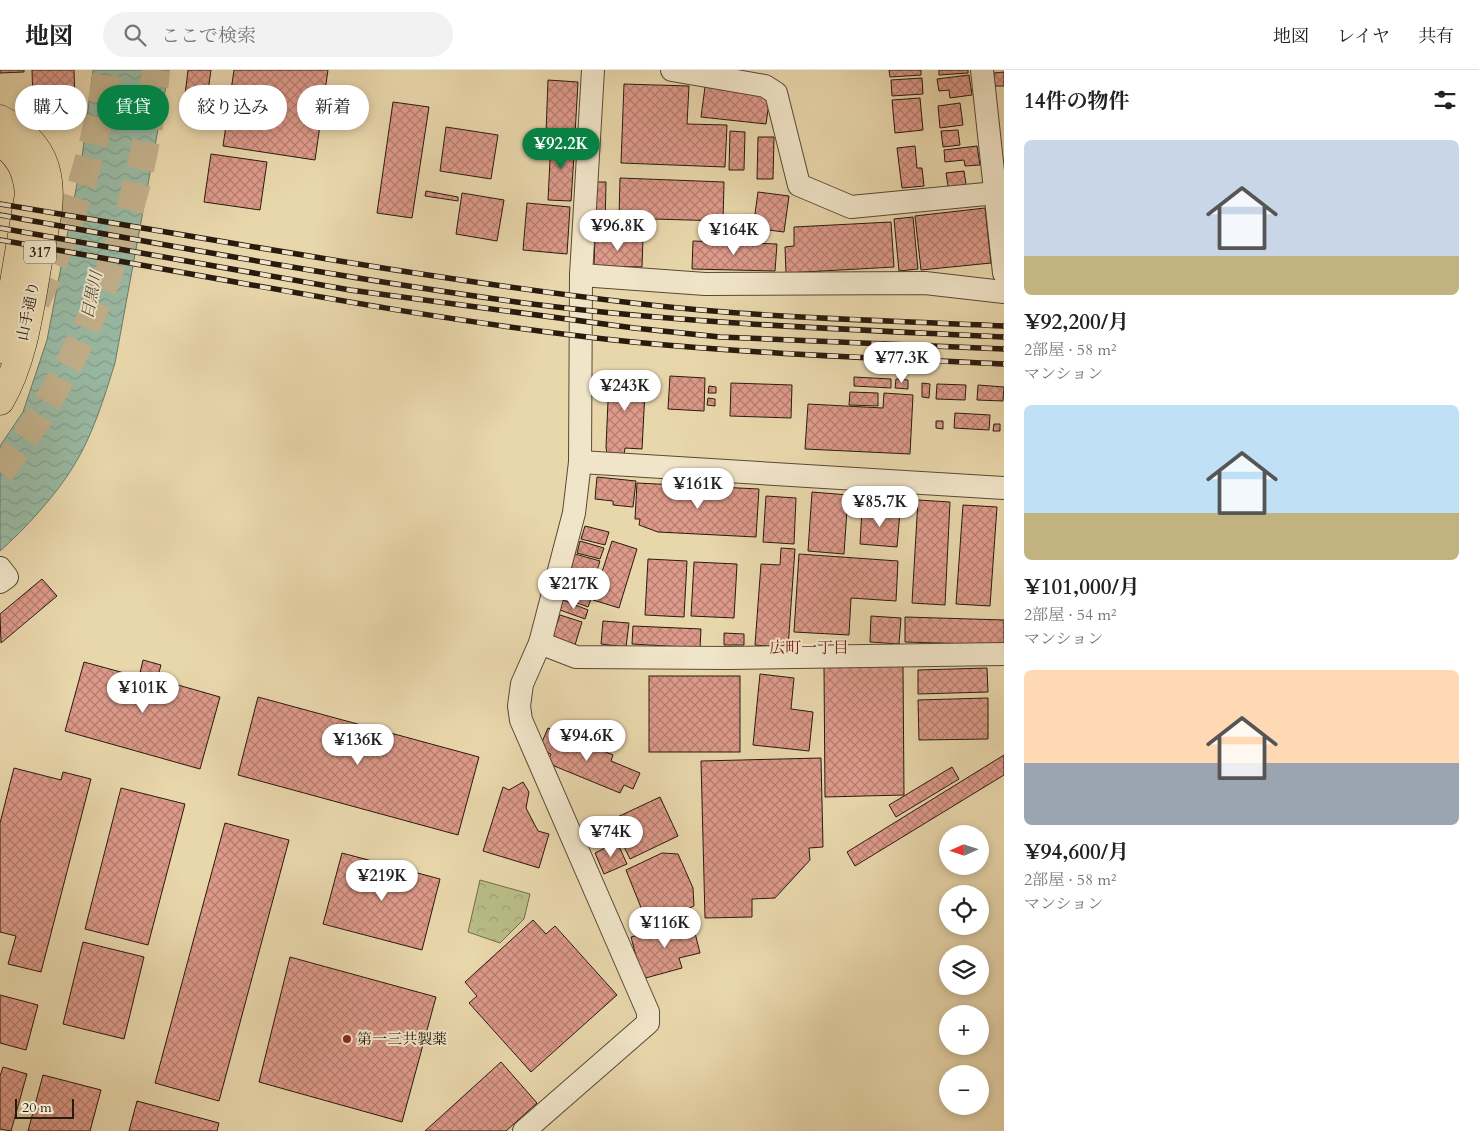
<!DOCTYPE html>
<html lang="ja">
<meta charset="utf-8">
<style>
body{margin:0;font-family:Cardo,"Noto Serif JP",serif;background:#f2f2f2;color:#222;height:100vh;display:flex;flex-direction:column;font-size:19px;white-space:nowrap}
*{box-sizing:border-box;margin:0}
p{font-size:16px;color:#767676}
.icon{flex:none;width:28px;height:28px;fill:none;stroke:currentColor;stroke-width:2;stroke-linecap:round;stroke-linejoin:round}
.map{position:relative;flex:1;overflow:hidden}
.drawer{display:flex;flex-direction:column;background:#fff;width:475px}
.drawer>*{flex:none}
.hud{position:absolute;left:15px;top:15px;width:475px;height:45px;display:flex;gap:10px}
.needle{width:32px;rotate:267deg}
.fabs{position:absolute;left:939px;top:755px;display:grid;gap:10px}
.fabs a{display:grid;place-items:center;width:50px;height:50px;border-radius:50%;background:#fff;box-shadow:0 2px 8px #0003;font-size:25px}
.scale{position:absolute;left:15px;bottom:12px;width:59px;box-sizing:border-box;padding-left:5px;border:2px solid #291a0e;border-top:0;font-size:14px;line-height:18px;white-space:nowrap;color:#291a0e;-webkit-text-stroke:4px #f1e5c9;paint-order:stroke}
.price{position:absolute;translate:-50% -42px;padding:0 11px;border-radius:18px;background:#fff;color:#222;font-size:16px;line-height:32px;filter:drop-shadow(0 1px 2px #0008)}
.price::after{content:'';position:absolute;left:50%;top:30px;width:15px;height:11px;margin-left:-8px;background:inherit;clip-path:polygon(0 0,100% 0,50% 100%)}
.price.current{background:#0b8043;color:#fff}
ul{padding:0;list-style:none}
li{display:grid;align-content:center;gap:10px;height:265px;padding:0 20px}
li span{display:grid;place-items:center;height:155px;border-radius:8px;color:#555}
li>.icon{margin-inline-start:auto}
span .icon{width:90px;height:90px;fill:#fffc;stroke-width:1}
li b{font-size:21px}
h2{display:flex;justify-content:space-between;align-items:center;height:60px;padding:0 20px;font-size:21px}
.tag{padding:0 18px;border-radius:22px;background:#fff;box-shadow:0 2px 8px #0003;font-size:18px;line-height:45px}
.tag.current{background:#0b8043;color:#fff}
header{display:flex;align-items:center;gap:30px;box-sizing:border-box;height:70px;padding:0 25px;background:#fff;border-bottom:1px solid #e0e0e0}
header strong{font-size:24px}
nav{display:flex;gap:28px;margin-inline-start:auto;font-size:18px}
.search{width:350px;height:45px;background:#f2f2f2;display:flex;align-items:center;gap:12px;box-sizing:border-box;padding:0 18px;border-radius:28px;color:#767676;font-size:19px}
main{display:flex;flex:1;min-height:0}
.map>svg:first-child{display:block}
.park{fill:url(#park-crowns);stroke:#716c4a}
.water{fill:url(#water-waves);stroke:#6c7a68}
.building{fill:url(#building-cross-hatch);stroke:#291a0e}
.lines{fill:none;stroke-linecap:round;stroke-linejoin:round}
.motorway-tunnel{stroke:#c3b18c;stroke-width:28;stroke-dasharray:28 14;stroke-linecap:butt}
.minor-casing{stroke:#594936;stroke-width:24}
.primary-casing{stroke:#291a0e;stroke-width:29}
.minor{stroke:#f1e5c9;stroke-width:22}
.primary{stroke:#e9d7ac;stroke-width:28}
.rail-casing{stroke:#291a0e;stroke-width:5.5}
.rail{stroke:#f1e5c9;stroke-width:4;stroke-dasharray:11;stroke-linecap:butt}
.poi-dot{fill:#8f2418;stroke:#f1e5c9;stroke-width:2}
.labels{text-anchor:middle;stroke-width:4;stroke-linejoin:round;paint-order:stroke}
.shield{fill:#f1e5c9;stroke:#655746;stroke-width:1}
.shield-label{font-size:14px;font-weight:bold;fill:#291a0e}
.street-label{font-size:15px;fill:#291a0e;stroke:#f1e5c9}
.poi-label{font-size:15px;fill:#291a0e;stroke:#f1e5c9;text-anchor:start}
.water-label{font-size:16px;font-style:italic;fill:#4b4a3b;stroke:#f1e5c9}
.neighbourhood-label{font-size:16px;fill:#7a1f14;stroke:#f1e5c9}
</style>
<header>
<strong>地図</strong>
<div class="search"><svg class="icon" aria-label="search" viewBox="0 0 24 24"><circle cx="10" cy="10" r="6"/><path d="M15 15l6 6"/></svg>ここで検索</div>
<nav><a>地図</a><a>レイヤ</a><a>共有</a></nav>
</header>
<main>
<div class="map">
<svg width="1004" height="1061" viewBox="0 0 1004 1061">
<defs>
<pattern id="park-crowns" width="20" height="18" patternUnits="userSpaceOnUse" patternTransform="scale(1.25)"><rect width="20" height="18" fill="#b9bd87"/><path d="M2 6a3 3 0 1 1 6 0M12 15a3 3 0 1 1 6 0" fill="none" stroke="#9fa273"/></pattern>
<pattern id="water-waves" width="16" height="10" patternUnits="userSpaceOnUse" patternTransform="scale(1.25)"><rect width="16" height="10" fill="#99baa4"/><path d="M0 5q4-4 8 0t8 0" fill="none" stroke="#849f8c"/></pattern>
<pattern id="building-cross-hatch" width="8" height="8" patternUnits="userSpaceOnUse" patternTransform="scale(1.25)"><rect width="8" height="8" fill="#de9a8a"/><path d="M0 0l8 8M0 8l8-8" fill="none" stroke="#b47d6f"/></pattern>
</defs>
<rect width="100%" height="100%" fill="#e9d7ac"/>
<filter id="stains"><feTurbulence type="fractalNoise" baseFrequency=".004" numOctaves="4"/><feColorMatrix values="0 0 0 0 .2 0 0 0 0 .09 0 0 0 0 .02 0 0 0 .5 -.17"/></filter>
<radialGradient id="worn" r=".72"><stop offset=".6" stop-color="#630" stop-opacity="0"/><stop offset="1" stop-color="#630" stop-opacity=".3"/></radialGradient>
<polygon class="park" points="480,810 530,824 524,849 500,873 468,862"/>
<path class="water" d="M 93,0 L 169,0 L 115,293 C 104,328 93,365 73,397 C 56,425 25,459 0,481 L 0,376 L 23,342 L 47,270 L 82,88 Z"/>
<g class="building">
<polygon points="0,0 24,0 24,2 0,3"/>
<polygon points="32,0 74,0 75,29 68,30 69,37 51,38 50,30 33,31"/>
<polygon points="188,0 211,0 207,28 185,25"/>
<polygon points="234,0 328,0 315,90 223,76"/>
<polygon points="889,0 921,0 921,5 890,7"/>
<polygon points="939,0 968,0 968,3 939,5"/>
<polygon points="1004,2 1004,16 994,16 994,3"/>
<polygon points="969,5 972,25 950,28 949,20 939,21 937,9"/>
<polygon points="922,8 923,24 892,26 891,10"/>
<polygon points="548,10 578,12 575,64 546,63"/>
<polygon points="624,14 689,16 687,54 727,55 725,97 621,93"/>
<polygon points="705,17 758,23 769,33 766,54 701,47"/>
<polygon points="920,28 923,60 895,63 892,30"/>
<polygon points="393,32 429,37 412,148 377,143"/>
<polygon points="960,33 963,55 940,58 938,36"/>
<polygon points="446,57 498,65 491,109 440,101"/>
<polygon points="958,60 960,75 943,77 941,61"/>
<polygon points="730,61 745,62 744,100 729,100"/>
<polygon points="758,67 774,67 773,109 757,109"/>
<polygon points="551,69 575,70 571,131 548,130"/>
<polygon points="915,76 917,98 922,98 924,116 902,118 897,78"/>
<polygon points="977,76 980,95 965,96 964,90 945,92 944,80"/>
<polygon points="211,84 267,92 260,140 204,132"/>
<polygon points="964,101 967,121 949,123 946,103"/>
<polygon points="620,108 724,112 723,151 619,148"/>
<polygon points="595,112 606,112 605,158 594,158"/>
<polygon points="426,121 458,127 458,131 425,126"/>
<polygon points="758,122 789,126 784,162 753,158"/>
<polygon points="462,123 504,130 497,171 456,164"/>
<polygon points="527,133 570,137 567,184 523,180"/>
<polygon points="985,138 991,193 921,200 915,146"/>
<polygon points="913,147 918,199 899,201 894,149"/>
<polygon points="891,152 894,197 786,203 785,177 794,176 794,157"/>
<polygon points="595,166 643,168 642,197 594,196"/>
<polygon points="693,171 777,174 775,201 692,199"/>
<polygon points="612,301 646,303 642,379 625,378 624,385 607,384 606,377 609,308 611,308"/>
<polygon points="670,306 705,308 704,341 668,339"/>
<polygon points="854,307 891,309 891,318 854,316"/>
<polygon points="896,309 908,310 908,319 895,318"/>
<polygon points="731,313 792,315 791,348 730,346"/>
<polygon points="922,313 930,314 929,328 922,327"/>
<polygon points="937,314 966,315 965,330 936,329"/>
<polygon points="978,315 1004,317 1003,331 977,330"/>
<polygon points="709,316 716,317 716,323 708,323"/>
<polygon points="850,322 878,323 878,336 849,335"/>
<polygon points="884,323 913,325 910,384 805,379 808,334 883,338"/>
<polygon points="708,328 715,329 715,336 707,335"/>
<polygon points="955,343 990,345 989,360 954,358"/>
<polygon points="936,351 943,351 943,359 936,358"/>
<polygon points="994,354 1000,354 1000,361 993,361"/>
<polygon points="597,407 636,411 633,437 613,435 613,431 595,429"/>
<polygon points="637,413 759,419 756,467 658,462 639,455 640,449 635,449"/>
<polygon points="812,422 848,425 844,484 808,481"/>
<polygon points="766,426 796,428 794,474 763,472"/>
<polygon points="918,430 950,432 945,535 912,533"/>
<polygon points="963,435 997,437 990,536 956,534"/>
<polygon points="862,439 900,442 897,477 860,474"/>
<polygon points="585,456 609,462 605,475 581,469"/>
<polygon points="580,471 604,478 600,489 577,483"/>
<polygon points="612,471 637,479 619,538 593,530"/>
<polygon points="781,478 795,479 788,578 755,575 761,494 780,495"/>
<polygon points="575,484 600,491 594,510 569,503"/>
<polygon points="799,484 898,491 896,531 851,528 849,565 794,562"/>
<polygon points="648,489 687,491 684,547 645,545"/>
<polygon points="694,492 737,494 734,548 691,546"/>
<polygon points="570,505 594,512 590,526 566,519"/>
<polygon points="42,509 57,526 1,573 0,544"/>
<polygon points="567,520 591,529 588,537 564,528"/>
<polygon points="563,530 588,540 585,549 560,540"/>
<polygon points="560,545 582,552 575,575 552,567"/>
<polygon points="871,546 901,548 899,574 870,572"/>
<polygon points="905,547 1004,550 1004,575 905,572"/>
<polygon points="603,551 629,553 626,577 601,574"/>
<polygon points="633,556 701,559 700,578 632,574"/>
<polygon points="724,563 744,564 744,575 724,575"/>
<polygon points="143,590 161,595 157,609 220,627 200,699 65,661 84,592 139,607"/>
<polygon points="903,596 904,725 825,727 824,597"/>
<polygon points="987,598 988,622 918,624 918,600"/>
<polygon points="760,604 794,608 791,639 813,642 809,681 753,675"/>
<rect x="649" y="606" width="91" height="76"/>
<polygon points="258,627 479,687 458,765 238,705"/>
<polygon points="988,628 988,669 919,670 918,630"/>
<polygon points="548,658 613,685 611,691 640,703 633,719 624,715 620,723 547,693 551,684 539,679"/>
<polygon points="1004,685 1004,705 855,796 847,782"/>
<polygon points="821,688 823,777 809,778 810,790 775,828 752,829 752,847 705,848 701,691"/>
<polygon points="952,697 959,709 896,747 889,735"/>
<polygon points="14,698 61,710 63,702 91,709 41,902 8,894 16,866 0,862 0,753"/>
<polygon points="523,712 529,722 526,738 538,761 549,764 539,798 483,781 503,717 509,720"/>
<polygon points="121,718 185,734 148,875 85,859"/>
<polygon points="660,727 678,766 630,789 611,750"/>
<polygon points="225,753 289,770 219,1031 155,1013"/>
<polygon points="617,772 627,794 604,804 595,783"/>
<polygon points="342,783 440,809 422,880 323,854"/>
<polygon points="662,783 678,784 693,818 694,836 648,855 626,800"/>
<polygon points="533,850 546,864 555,856 617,925 531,1002 469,933 477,926 465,912"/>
<polygon points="692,851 700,883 679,888 682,898 642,909 631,867"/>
<polygon points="83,872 144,887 124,969 63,954"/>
<polygon points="290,887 436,927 402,1052 259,1012"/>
<polygon points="0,925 38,935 26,980 0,973"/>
<polygon points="501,992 537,1033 506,1061 425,1061"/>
<polygon points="3,997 27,1004 11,1061 0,1059 0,1006"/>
<polygon points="43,1005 101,1020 90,1061 28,1061"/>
<polygon points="137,1031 219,1053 217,1061 129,1061"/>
</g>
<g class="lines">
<g class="motorway-tunnel">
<path d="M 36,232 C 70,158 96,81 107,0"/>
<path d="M 0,402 C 84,297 145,134 156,0"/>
</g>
<g class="minor-casing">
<g id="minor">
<polyline points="672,0 765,16 776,23 799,115 851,137 996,123"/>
<polyline points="982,0 1004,203"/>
<polyline points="581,205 705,214 925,213 1004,222"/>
<polyline points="580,392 1004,418"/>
<polyline points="0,498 7,507 0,512"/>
<polyline points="540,573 576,587 727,588 1004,584"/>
<polyline points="524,1061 648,953 648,942 521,650 519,636 522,614 540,573 574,443 580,392 581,205 593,0"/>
</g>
</g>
<g class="primary-casing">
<g id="primary">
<path d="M 0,49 C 23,61 42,78 47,105 C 53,133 43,164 38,192 C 30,237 24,290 0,331"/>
<path d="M 0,72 C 20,85 27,101 29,124 L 7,254 L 0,279"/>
</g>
</g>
<use href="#minor" class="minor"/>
<use href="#primary" class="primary"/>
<g class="rail-casing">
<g id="rail">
<path d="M 0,134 C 211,169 421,208 633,233 C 756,248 881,250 1004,256"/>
<path d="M 0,145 C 177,177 354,210 532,234 C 689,254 846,259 1004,267"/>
<polyline points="0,158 350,220 634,258 720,267 1004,279"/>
<path d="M 0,170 C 210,206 421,250 633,272 C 756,284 881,288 1004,294"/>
</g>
</g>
<use href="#rail" class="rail"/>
</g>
<circle class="poi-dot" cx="347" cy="969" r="5"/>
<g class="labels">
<rect class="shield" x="24" y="170.5" width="32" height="23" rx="4"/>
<g class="shield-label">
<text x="40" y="187">317</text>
</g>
<g class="street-label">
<text transform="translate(28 241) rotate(-78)" y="5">山手通り</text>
</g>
<g class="poi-label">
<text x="357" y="974">第一三共製薬</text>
</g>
<g class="water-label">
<text transform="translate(91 225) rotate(-79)" y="6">目黒川</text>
</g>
<g class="neighbourhood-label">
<text x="809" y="583">広町一丁目</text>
</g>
</g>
<rect width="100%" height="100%" filter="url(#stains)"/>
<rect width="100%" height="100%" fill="url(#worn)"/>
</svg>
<div class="fabs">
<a><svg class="needle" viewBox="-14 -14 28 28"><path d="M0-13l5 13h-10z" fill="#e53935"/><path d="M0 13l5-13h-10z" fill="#767676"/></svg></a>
<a><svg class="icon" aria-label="locate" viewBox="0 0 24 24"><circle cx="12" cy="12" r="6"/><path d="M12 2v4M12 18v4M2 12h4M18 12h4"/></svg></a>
<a><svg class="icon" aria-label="layers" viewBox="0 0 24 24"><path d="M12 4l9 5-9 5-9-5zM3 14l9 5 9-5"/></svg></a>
<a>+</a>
<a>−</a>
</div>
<div class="scale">20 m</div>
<b class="price current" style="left:561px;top:100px">¥92.2K</b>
<b class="price" style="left:618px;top:182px">¥96.8K</b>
<b class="price" style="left:734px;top:186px">¥164K</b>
<b class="price" style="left:902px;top:314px">¥77.3K</b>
<b class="price" style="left:625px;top:342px">¥243K</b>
<b class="price" style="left:698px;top:440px">¥161K</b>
<b class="price" style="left:880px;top:458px">¥85.7K</b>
<b class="price" style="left:574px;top:540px">¥217K</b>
<b class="price" style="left:143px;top:644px">¥101K</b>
<b class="price" style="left:587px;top:692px">¥94.6K</b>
<b class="price" style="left:358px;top:696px">¥136K</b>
<b class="price" style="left:611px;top:788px">¥74K</b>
<b class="price" style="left:382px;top:832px">¥219K</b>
<b class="price" style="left:665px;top:879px">¥116K</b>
<div class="hud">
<a class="tag">購入</a>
<a class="tag current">賃貸</a>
<a class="tag">絞り込み</a>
<a class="tag">新着</a>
</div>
</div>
<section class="drawer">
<h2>14件の物件<svg class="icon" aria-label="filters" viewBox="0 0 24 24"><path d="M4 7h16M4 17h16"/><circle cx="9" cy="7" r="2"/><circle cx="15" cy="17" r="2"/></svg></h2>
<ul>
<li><span style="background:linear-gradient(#c9d6e8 75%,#c2b280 0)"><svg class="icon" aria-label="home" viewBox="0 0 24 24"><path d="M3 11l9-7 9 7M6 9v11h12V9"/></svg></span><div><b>¥92,200/月</b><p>2部屋 · 58 m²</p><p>マンション</p></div></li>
<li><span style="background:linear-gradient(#bfe0f5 70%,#c2b280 0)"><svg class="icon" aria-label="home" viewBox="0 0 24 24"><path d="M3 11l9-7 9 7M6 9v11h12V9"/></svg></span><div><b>¥101,000/月</b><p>2部屋 · 54 m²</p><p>マンション</p></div></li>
<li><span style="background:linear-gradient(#ffd9b3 60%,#9aa5b1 0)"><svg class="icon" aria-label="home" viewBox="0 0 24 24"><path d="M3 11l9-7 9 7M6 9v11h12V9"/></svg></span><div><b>¥94,600/月</b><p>2部屋 · 58 m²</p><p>マンション</p></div></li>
</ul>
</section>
</main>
